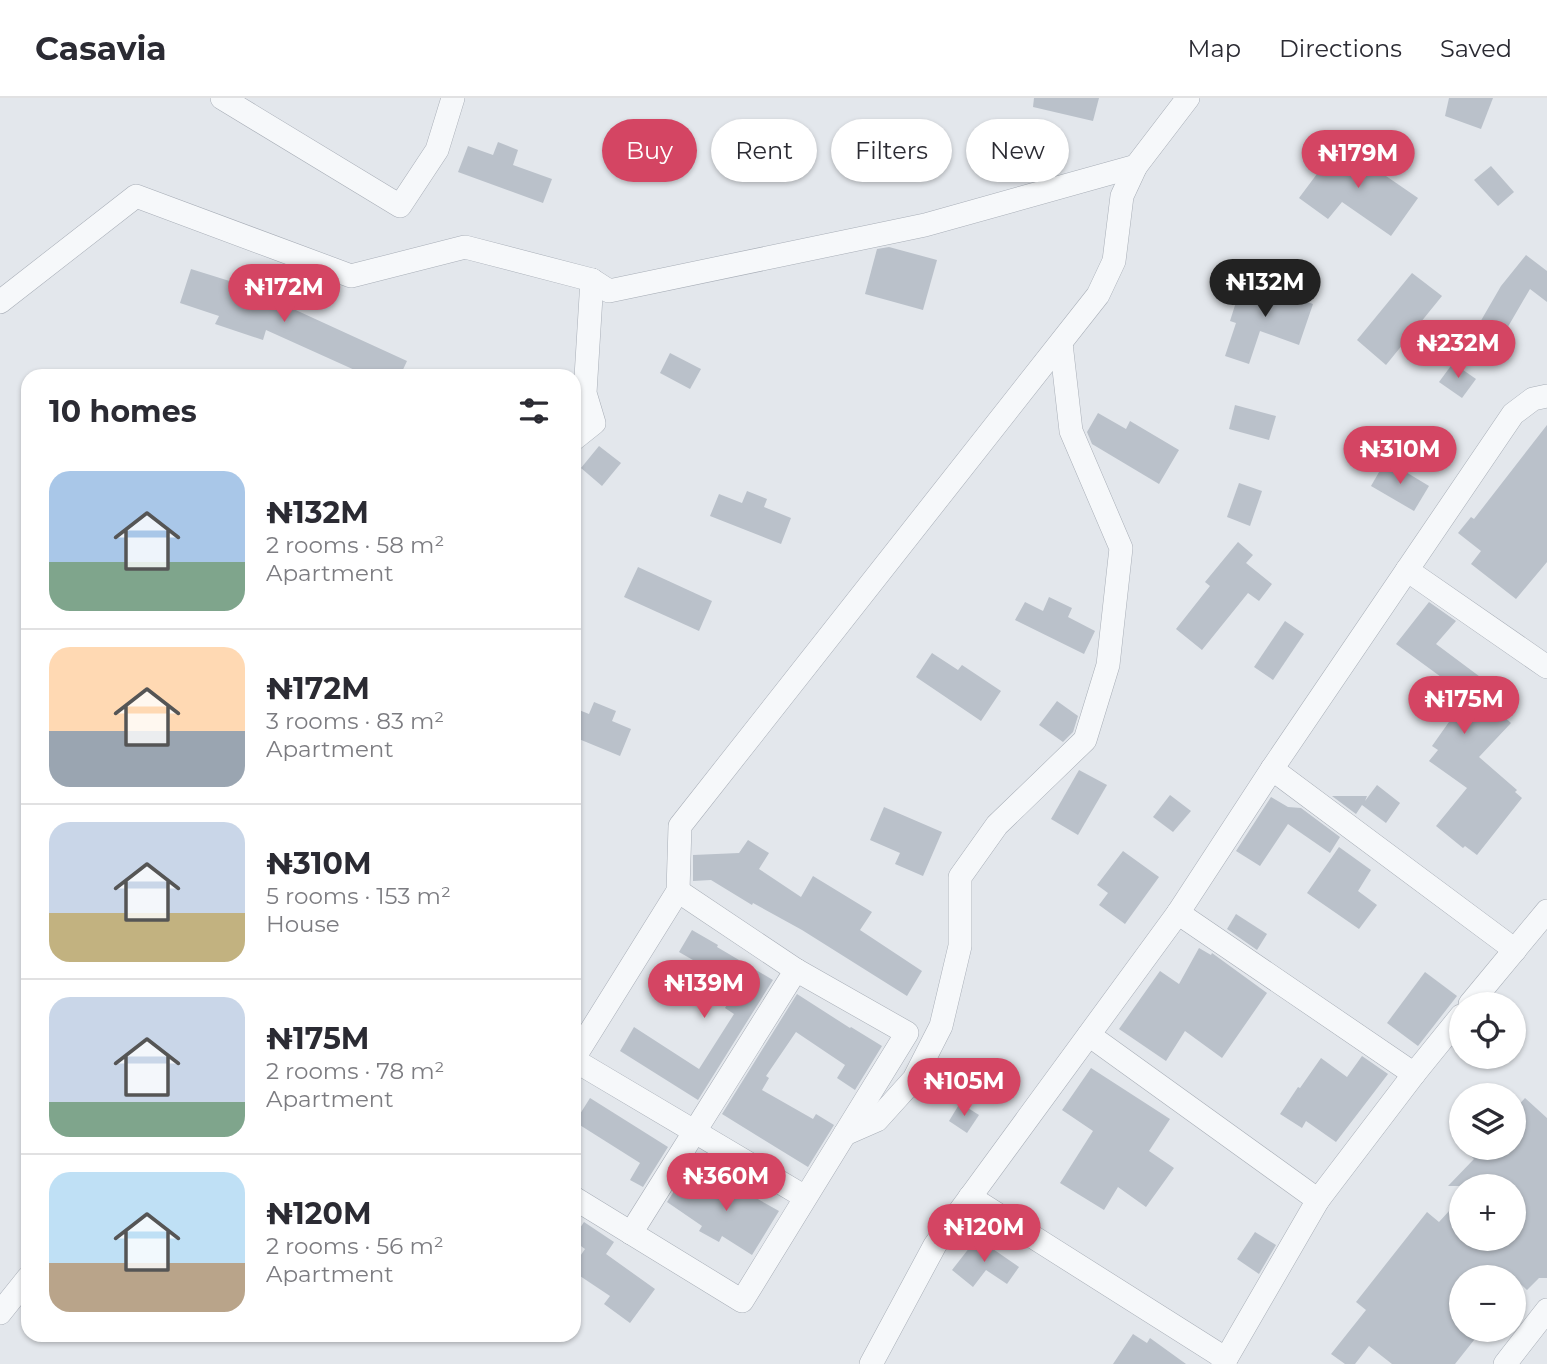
<!DOCTYPE html>
<meta charset="utf-8">
<style>
body{margin:0;font-family:Montserrat,sans-serif;background:#f2f2f3;color:#2b2b33;height:100vh;display:flex;flex-direction:column;font-size:26px;white-space:nowrap}
*{box-sizing:border-box;margin:0}
p{font-size:23px;color:#7c7c81}
.icon{flex:none;width:38px;height:38px;fill:none;stroke:currentColor;stroke-width:2;stroke-linecap:round;stroke-linejoin:round}
.map{position:relative;flex:1;overflow:hidden}
.drawer{position:absolute;left:21px;top:271px;width:560px;height:973px;display:flex;flex-direction:column;background:#fff;border-radius:21px;box-shadow:0 2px 5px #0004}
.drawer>*{flex:none}
.guide{position:absolute;left:602px;top:21px;width:665px;height:63px;display:flex;gap:14px}
.controls{position:absolute;left:1449px;top:894px;display:grid;gap:14px}
.controls a{display:grid;place-items:center;width:77px;height:77px;border-radius:50%;background:#fff;box-shadow:0 2px 5px #0004;font-size:35px}
.price{position:absolute;translate:-50% -60px;padding:0 16px;border-radius:24px;background:#d44563;color:#fff;font-size:23px;line-height:46px;filter:drop-shadow(0 2px 4px #0008)}
.price::after{content:'';position:absolute;left:50%;top:42px;width:21px;height:16px;margin-left:-10px;background:inherit;clip-path:polygon(0 0,100% 0,50% 100%)}
.price.active{background:#222;color:#fff}
ul{padding:0;list-style:none}
li{display:flex;align-items:center;gap:21px;height:175px;padding:0 28px}
li+li{border-top:2px solid #e1e1e2}
li span{display:grid;place-items:center;flex:none;width:196px;height:140px;border-radius:21px;color:#555}
li>.icon{margin-inline-start:auto}
span .icon{width:84px;height:84px;fill:#fffc;stroke-width:1}
li b{font-size:30px}
h2{display:flex;justify-content:space-between;align-items:center;height:84px;padding:0 28px;font-size:30px}
.pill{padding:0 24px;border-radius:32px;background:#fff;box-shadow:0 2px 5px #0004;font-size:24px;line-height:63px}
.pill.active{background:#d44563;color:#fff}
header{display:flex;align-items:center;gap:42px;box-sizing:border-box;height:98px;padding:0 35px;background:#fff;border-bottom:2px solid #e1e1e2}
header strong{font-size:33px}
nav{display:flex;gap:38px;margin-inline-start:auto;font-size:24px}
.map>svg:first-child{display:block}
.building{fill:#bac1ca}
.lines{fill:none;stroke-linecap:round;stroke-linejoin:round}
.minor-casing{stroke:#a8aeb7;stroke-width:24}
.minor{stroke:#f6f8fa;stroke-width:23}
</style>
<header>
<strong>Casavia</strong>
<nav><a>Map</a><a>Directions</a><a>Saved</a></nav>
</header>
<div class="map">
<svg width="1547" height="1266" viewBox="0 0 1547 1266">
<rect width="100%" height="100%" fill="#e3e7ec"/>
<g class="building">
<polygon points="1034,0 1099,0 1093,23 1033,9"/>
<polygon points="1449,0 1493,0 1481,31 1445,18"/>
<polygon points="1343,41 1372,63 1370,67 1418,100 1391,138 1342,104 1328,121 1299,100"/>
<polygon points="498,44 518,52 513,67 552,81 543,105 458,74 468,48 493,57"/>
<polygon points="1491,68 1514,94 1498,108 1474,82"/>
<polygon points="889,149 937,162 923,212 865,196 877,151"/>
<polygon points="1526,157 1547,173 1547,204 1530,191 1502,239 1479,226 1501,188"/>
<polygon points="191,171 278,198 276,203 407,263 400,278 368,278 266,232 263,242 215,226 219,218 180,205"/>
<polygon points="1412,175 1442,198 1386,267 1357,242"/>
<polygon points="1243,182 1313,206 1299,247 1260,233 1249,266 1225,258 1236,225 1230,223"/>
<polygon points="670,255 701,271 690,291 660,275"/>
<polygon points="1453,265 1476,281 1462,300 1439,284"/>
<polygon points="1235,307 1276,318 1269,342 1229,331"/>
<polygon points="1098,315 1126,331 1130,323 1179,352 1159,386 1092,346 1087,334"/>
<polygon points="1547,327 1547,464 1516,501 1471,466 1481,453 1458,435 1471,419 1474,421"/>
<polygon points="599,348 621,365 602,388 581,370"/>
<polygon points="1386,362 1429,388 1414,413 1371,388"/>
<polygon points="1239,385 1262,393 1250,428 1227,419"/>
<polygon points="747,393 767,401 764,409 791,420 781,446 710,418 719,396 742,405"/>
<polygon points="1238,444 1253,457 1246,465 1272,486 1259,503 1248,495 1202,552 1176,531 1210,488 1205,484"/>
<polygon points="638,469 712,503 699,533 624,499"/>
<polygon points="1049,499 1072,510 1068,519 1095,533 1084,556 1015,522 1025,504 1043,513"/>
<polygon points="1429,504 1456,523 1436,546 1499,593 1490,606 1511,625 1479,659 1517,692 1515,694 1522,700 1477,757 1465,748 1463,750 1436,728 1467,690 1429,663 1438,652 1432,648 1456,614 1440,602 1452,587 1396,546"/>
<polygon points="1285,523 1304,536 1273,582 1254,569"/>
<polygon points="932,555 958,572 962,567 1001,593 981,623 916,579"/>
<polygon points="1057,603 1078,618 1073,634 1063,644 1039,627"/>
<polygon points="594,604 616,613 612,623 631,631 620,658 574,639 574,610 589,616"/>
<polygon points="1079,672 1107,687 1078,737 1051,721"/>
<polygon points="1377,687 1400,705 1386,725 1362,707 1356,716 1332,698 1367,698 1365,703"/>
<polygon points="1170,697 1191,713 1173,734 1153,719"/>
<polygon points="1271,699 1288,709 1301,710 1340,739 1330,755 1288,726 1260,768 1236,753"/>
<polygon points="884,709 942,734 923,778 895,766 900,755 870,742"/>
<polygon points="748,742 769,755 759,771 801,799 813,778 872,814 860,832 922,873 907,898 802,832 753,805 752,807 711,782 693,783 693,757 739,755"/>
<polygon points="1339,749 1371,772 1358,793 1377,807 1359,831 1307,795"/>
<polygon points="1123,753 1159,779 1125,826 1099,807 1108,795 1097,787"/>
<polygon points="1236,816 1267,836 1257,852 1227,831"/>
<polygon points="692,832 718,847 717,849 773,882 698,1002 620,953 634,929 699,971 734,916 725,910 738,888 679,854"/>
<polygon points="1199,850 1211,857 1212,855 1267,895 1222,960 1185,933 1166,963 1119,931 1160,873 1179,886"/>
<polygon points="1425,874 1457,898 1418,948 1387,925"/>
<polygon points="797,896 850,930 851,929 882,948 855,992 837,980 845,967 796,934 766,978 769,980 762,992 813,1021 816,1016 834,1027 808,1069 722,1016"/>
<polygon points="1362,958 1388,976 1336,1044 1306,1023 1302,1030 1280,1016 1298,989 1300,990 1321,960 1347,979"/>
<polygon points="1091,970 1170,1021 1149,1053 1174,1070 1146,1109 1118,1089 1104,1112 1060,1085 1093,1033 1062,1012"/>
<polygon points="590,1000 668,1049 643,1089 630,1082 640,1065 575,1024"/>
<polygon points="1525,1000 1547,1020 1547,1180 1539,1180 1527,1192 1514,1180 1461,1180 1461,1232 1482,1232 1455,1266 1392,1266 1369,1248 1355,1266 1345,1266 1331,1256 1366,1212 1356,1204 1427,1114 1439,1124 1461,1100 1461,1141 1514,1141 1514,1088 1448,1088 1474,1061 1462,1050 1514,1050 1514,1012"/>
<polygon points="960,1005 979,1017 967,1035 949,1023"/>
<polygon points="713,1076 779,1113 752,1157 722,1138 719,1144 699,1133 702,1128 667,1104 680,1084 700,1096"/>
<polygon points="584,1124 614,1144 606,1156 655,1191 630,1225 604,1206 610,1198 574,1174 574,1167 585,1151 574,1143 574,1139"/>
<polygon points="1255,1134 1276,1147 1259,1176 1237,1161"/>
<polygon points="977,1140 1019,1169 1007,1186 986,1172 973,1189 952,1172"/>
<polygon points="1133,1236 1147,1245 1150,1240 1186,1266 1113,1266"/>
</g>
<g class="lines">
<g class="minor-casing">
<g id="minor">
<polyline points="222,0 400,108 437,52 453,0"/>
<polyline points="0,204 136,98 351,178 465,149 592,182 609,193 925,127 1136,68"/>
<polyline points="574,341 594,325 585,295 592,182"/>
<polyline points="1407,472 1547,569"/>
<polyline points="1272,671 1515,852"/>
<polyline points="1178,815 1414,976"/>
<polyline points="1470,906 1547,813"/>
<polyline points="1089,937 1318,1102"/>
<polyline points="574,960 678,793 680,728 1098,197 1114,163 1122,98 1136,68 1188,0"/>
<polyline points="574,962 805,1099"/>
<polyline points="845,1036 877,1022 914,981 941,928 960,848 960,779 997,727 1085,642 1108,567 1121,450 1071,333 1061,245"/>
<polyline points="970,1099 1226,1261"/>
<polyline points="574,1100 742,1203 907,935 796,872 678,793"/>
<polyline points="631,1135 796,872"/>
<polyline points="0,1215 28,1180"/>
<polyline points="871,1266 935,1147 1178,815 1272,671 1513,316 1533,301 1547,298"/>
<polyline points="1223,1266 1318,1102 1414,976 1461,918"/>
<polyline points="1505,1266 1547,1212"/>
</g>
</g>
<use href="#minor" class="minor"/>
</g>
</svg>
<div class="controls">
<a><svg class="icon" aria-label="locate" viewBox="0 0 24 24"><circle cx="12" cy="12" r="6"/><path d="M12 2v4M12 18v4M2 12h4M18 12h4"/></svg></a>
<a><svg class="icon" aria-label="layers" viewBox="0 0 24 24"><path d="M12 4l9 5-9 5-9-5zM3 14l9 5 9-5"/></svg></a>
<a>+</a>
<a>−</a>
</div>
<b class="price" style="left:1358px;top:92px">₦179M</b>
<b class="price active" style="left:1265px;top:221px">₦132M</b>
<b class="price" style="left:284px;top:226px">₦172M</b>
<b class="price" style="left:1458px;top:282px">₦232M</b>
<b class="price" style="left:1400px;top:388px">₦310M</b>
<b class="price" style="left:1464px;top:638px">₦175M</b>
<b class="price" style="left:704px;top:922px">₦139M</b>
<b class="price" style="left:964px;top:1020px">₦105M</b>
<b class="price" style="left:726px;top:1115px">₦360M</b>
<b class="price" style="left:984px;top:1166px">₦120M</b>
<div class="guide">
<a class="pill active">Buy</a>
<a class="pill">Rent</a>
<a class="pill">Filters</a>
<a class="pill">New</a>
</div>
<section class="drawer">
<h2>10 homes<svg class="icon" aria-label="filters" viewBox="0 0 24 24"><path d="M4 7h16M4 17h16"/><circle cx="9" cy="7" r="2"/><circle cx="15" cy="17" r="2"/></svg></h2>
<ul>
<li><span style="background:linear-gradient(#a9c7e8 65%,#7fa58c 0)"><svg class="icon" aria-label="home" viewBox="0 0 24 24"><path d="M3 11l9-7 9 7M6 9v11h12V9"/></svg></span><div><b>₦132M</b><p>2 rooms · 58 m²</p><p>Apartment</p></div></li>
<li><span style="background:linear-gradient(#ffd9b3 60%,#9aa5b1 0)"><svg class="icon" aria-label="home" viewBox="0 0 24 24"><path d="M3 11l9-7 9 7M6 9v11h12V9"/></svg></span><div><b>₦172M</b><p>3 rooms · 83 m²</p><p>Apartment</p></div></li>
<li><span style="background:linear-gradient(#c9d6e8 65%,#c2b280 0)"><svg class="icon" aria-label="home" viewBox="0 0 24 24"><path d="M3 11l9-7 9 7M6 9v11h12V9"/></svg></span><div><b>₦310M</b><p>5 rooms · 153 m²</p><p>House</p></div></li>
<li><span style="background:linear-gradient(#c9d6e8 75%,#7fa58c 0)"><svg class="icon" aria-label="home" viewBox="0 0 24 24"><path d="M3 11l9-7 9 7M6 9v11h12V9"/></svg></span><div><b>₦175M</b><p>2 rooms · 78 m²</p><p>Apartment</p></div></li>
<li><span style="background:linear-gradient(#bfe0f5 65%,#b9a48a 0)"><svg class="icon" aria-label="home" viewBox="0 0 24 24"><path d="M3 11l9-7 9 7M6 9v11h12V9"/></svg></span><div><b>₦120M</b><p>2 rooms · 56 m²</p><p>Apartment</p></div></li>
</ul>
</section>
</div>
